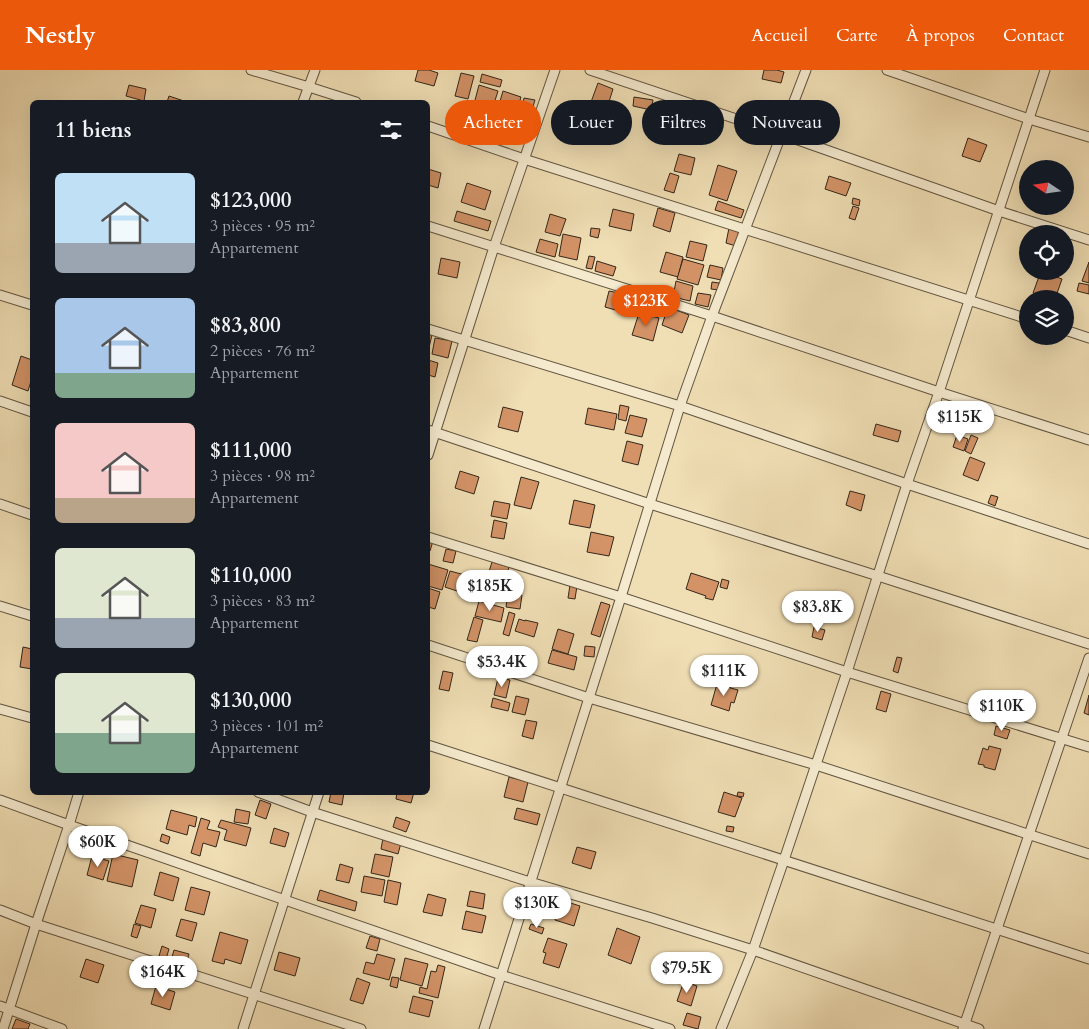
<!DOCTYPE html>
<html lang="fr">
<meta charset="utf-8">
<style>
body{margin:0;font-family:Cardo,serif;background:#242831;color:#f1f3f6;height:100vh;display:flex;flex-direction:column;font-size:19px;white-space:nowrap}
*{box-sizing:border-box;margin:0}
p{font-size:16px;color:#9ea1a6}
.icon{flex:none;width:28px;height:28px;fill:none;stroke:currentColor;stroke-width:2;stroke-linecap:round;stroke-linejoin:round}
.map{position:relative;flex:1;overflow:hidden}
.sheet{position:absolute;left:30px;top:30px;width:400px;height:695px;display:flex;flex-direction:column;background:#171b24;border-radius:8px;box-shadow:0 5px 20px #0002}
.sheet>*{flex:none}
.guide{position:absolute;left:445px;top:30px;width:475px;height:45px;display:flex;gap:10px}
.needle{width:32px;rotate:283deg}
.controls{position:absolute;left:1019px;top:90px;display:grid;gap:10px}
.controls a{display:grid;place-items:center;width:55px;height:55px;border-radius:50%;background:#171b24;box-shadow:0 5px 20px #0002;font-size:25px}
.price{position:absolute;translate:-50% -42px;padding:0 11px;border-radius:18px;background:#fff;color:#222;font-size:16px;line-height:32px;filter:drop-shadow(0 1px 2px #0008)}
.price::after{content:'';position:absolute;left:50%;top:30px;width:15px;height:11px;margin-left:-8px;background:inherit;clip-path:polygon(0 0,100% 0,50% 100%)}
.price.current{background:#ea580c;color:#fff}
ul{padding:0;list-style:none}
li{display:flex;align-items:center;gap:15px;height:125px;padding:0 25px}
li span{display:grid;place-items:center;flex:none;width:140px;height:100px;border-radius:8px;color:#555}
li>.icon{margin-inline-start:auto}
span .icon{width:60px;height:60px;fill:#fffc;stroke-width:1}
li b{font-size:21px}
h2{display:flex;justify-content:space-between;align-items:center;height:60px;padding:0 25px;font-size:21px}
.chip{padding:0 18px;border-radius:22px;background:#171b24;box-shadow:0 5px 20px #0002;font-size:18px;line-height:45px}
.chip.current{background:#ea580c;color:#fff}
header{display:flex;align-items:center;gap:30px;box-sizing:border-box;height:70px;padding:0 25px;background:#ea580c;color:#fff}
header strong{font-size:24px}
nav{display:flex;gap:28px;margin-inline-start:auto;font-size:18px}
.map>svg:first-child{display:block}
.building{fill:#d39367;stroke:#332719}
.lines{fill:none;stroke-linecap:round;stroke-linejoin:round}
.minor-casing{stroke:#625540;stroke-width:11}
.minor{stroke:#f5eace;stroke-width:9}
</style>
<header>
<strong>Nestly</strong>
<nav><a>Accueil</a><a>Carte</a><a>À propos</a><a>Contact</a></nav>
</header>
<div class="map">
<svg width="1089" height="959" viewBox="0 0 1089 959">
<rect width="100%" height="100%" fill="#f0deb4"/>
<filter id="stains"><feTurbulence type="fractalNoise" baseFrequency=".004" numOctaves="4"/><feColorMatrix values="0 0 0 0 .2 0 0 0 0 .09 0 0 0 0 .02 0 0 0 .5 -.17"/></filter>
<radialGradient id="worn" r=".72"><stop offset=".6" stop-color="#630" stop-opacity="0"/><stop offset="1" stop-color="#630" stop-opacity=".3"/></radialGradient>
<g class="building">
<polygon points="418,0 429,0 438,3 434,16 415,11"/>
<polygon points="764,0 777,0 784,2 781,13 762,9"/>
<polygon points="461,3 474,6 468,29 455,26"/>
<polygon points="482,4 502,10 500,17 480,12"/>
<polygon points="598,13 613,19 607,38 591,32"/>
<polygon points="129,15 146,19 144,31 126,26"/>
<polygon points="479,15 498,21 492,40 474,34"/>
<polygon points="503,21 521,27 516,44 498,38"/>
<polygon points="169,26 187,32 167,32"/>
<polygon points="634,27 653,30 651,40 633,36"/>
<polygon points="524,28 535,30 532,40 522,38"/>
<polygon points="655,35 673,39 669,58 651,53"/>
<polygon points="489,45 518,53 514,67 485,59"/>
<polygon points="968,68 987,75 980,92 962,86"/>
<polygon points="679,84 695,88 691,105 674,101"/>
<polygon points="718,95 737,101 727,131 709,125"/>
<polygon points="428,99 441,103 438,118 428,115"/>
<polygon points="670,103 679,106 674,123 664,120"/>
<polygon points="829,106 851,113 846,126 825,119"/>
<polygon points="467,113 491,121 485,140 461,132"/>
<polygon points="853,128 860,130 859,136 852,134"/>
<polygon points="718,131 744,140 741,148 715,140"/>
<polygon points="853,136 859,138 855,150 849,148"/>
<polygon points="658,138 675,143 670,162 653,156"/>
<polygon points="613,139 634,144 631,161 609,156"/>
<polygon points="457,141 491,151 488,161 454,151"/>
<polygon points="550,144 566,149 560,166 545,162"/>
<polygon points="591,158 600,159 598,168 590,166"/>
<polygon points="729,158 739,160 736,176 726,173"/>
<polygon points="563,164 581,168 577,190 559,186"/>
<polygon points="540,169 558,174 555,187 536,182"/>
<polygon points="690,171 707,175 703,191 686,187"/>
<polygon points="666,182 683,187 678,207 660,202"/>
<polygon points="589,186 595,187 592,199 586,198"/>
<polygon points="441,188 460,192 457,208 438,204"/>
<polygon points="683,189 704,195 698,215 677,209"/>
<polygon points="597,191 616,197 613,206 595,201"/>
<polygon points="1089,192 1089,213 1082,211"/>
<polygon points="710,195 723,198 721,210 707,207"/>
<polygon points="1041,201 1062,209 1055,229 1051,229 1033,223"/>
<polygon points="676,211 693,216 690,231 673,227"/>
<polygon points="712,212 719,213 719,220 711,219"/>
<polygon points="1079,213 1089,215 1089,224 1077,221"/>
<polygon points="609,221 624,224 619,241 605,237"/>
<polygon points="698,223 711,225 708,237 695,234"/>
<polygon points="668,237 689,245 682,263 662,255"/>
<polygon points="639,243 659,248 653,271 632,265"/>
<polygon points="428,264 432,265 428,282"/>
<polygon points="435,268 452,271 448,288 432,284"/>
<polygon points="21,286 32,290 32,308 28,321 12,315"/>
<polygon points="428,290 438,293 435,307 428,305"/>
<polygon points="620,335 629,337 626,351 618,349"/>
<polygon points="503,337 523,342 518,362 498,357"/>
<polygon points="588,338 617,344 614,360 585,354"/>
<polygon points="969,338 987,345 980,362 962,355"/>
<polygon points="630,345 647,349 642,367 625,363"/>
<polygon points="876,354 901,361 898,372 873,365"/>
<polygon points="957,365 968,369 964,381 953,377"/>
<polygon points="971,365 978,368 971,384 965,381"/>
<polygon points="627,371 643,375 638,395 622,391"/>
<polygon points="970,387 985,393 978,411 963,405"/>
<polygon points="460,401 479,407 474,424 455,418"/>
<polygon points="521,407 539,412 531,439 514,435"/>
<polygon points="850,421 865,425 861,441 846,435"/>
<polygon points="991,425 998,427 995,436 988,433"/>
<polygon points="574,430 595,435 590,458 569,454"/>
<polygon points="494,431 510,434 507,449 491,446"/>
<polygon points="494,450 507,453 504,469 491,467"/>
<polygon points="591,462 614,467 609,486 587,482"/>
<polygon points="428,470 433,471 430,481 428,480"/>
<polygon points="446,479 456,481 453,493 443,491"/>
<polygon points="492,492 509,497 500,526 483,521"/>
<polygon points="428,494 448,500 442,520 428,516"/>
<polygon points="450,501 465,505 460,522 445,517"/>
<polygon points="691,503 719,512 713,530 705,528 706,526 686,519"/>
<polygon points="722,509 729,511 727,519 720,517"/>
<polygon points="570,515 577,516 575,529 568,528"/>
<polygon points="428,518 440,522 435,539 428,537"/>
<polygon points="508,523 522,525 520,539 506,537"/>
<polygon points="479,531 504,538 501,552 475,546"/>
<polygon points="601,532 610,535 600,567 591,564"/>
<polygon points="509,542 515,544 509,566 503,564"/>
<polygon points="474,547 483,550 477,572 467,570"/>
<polygon points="519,549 525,551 525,550 538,553 534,567 515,561"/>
<polygon points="814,557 825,560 822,570 812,567"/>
<polygon points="558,559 574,564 568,584 552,579"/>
<polygon points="585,576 595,577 594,587 584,586"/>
<polygon points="23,577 32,579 32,599 20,597"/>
<polygon points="552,580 577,587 574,600 548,593"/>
<polygon points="897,587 902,588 898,603 893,601"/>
<polygon points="443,601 453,603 449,621 439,619"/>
<polygon points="498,608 510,610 506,628 494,625"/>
<polygon points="717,614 738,620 734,633 731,632 729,641 711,635"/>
<polygon points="881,621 891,624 886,642 876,639"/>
<polygon points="1089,625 1089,645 1084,643"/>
<polygon points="516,626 529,629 525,645 512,642"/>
<polygon points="493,628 510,633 508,641 491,637"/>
<polygon points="526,650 537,652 533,669 522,666"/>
<polygon points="996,656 1010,660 1007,669 994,665"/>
<polygon points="989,676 1001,679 995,700 984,697 984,695 978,694 983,678 988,680"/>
<polygon points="509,707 528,712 523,732 504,727"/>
<polygon points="331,722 344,722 342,735 329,732"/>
<polygon points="397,722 414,722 411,733 396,729"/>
<polygon points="724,722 742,728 735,747 718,742"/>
<polygon points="738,722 744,723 743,727 737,726"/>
<polygon points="260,730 271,734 266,749 255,745"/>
<polygon points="517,738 540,744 537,755 514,749"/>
<polygon points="236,739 250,742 248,754 234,752"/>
<polygon points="171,740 197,747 195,757 189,755 187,765 166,759"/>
<polygon points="396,747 410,752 406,762 393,757"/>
<polygon points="201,748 210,751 207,759 220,762 216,777 203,773 200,786 191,783"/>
<polygon points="221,750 251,758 246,776 224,770 227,760 218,757"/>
<polygon points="727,756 734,757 733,762 726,761"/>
<polygon points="274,758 289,763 285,777 270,773"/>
<polygon points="162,764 170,767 168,774 160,771"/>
<polygon points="383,768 401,773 398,784 381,779"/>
<polygon points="577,777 596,782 591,799 572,793"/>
<polygon points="113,784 138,790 132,817 107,811"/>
<polygon points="375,784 393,787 389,807 371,803"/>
<polygon points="92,786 109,791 103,810 87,805"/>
<polygon points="340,794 353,798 349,813 336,810"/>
<polygon points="160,802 179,808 173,831 154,825"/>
<polygon points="364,806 385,810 382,826 361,822"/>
<polygon points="388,810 401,813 397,835 384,832"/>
<polygon points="191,817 210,822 204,845 185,840"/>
<polygon points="320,820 357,832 355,841 317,830"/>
<polygon points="470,821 485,824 483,839 467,836"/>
<polygon points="428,824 446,829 442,846 423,842"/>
<polygon points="561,830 580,836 574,856 555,850"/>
<polygon points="141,835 156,839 151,858 135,853"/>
<polygon points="466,841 486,846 482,863 462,859"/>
<polygon points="181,849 197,853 192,871 176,866"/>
<polygon points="134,854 141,856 137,868 131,866"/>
<polygon points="531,854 544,858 542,864 529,859"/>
<polygon points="617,858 640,867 631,894 608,885"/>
<polygon points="220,862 248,870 241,894 225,889 224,894 212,891"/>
<polygon points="370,866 380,869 377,881 366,878"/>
<polygon points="548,868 567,874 559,898 543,893 546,883 543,882"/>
<polygon points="162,876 169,879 166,889 159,886"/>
<polygon points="174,880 189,884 187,892 172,887"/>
<polygon points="279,882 300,888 295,906 274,900"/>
<polygon points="377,884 395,889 389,910 363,903 366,892 374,894"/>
<polygon points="405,888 428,894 422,916 400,910"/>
<polygon points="86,889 104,895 98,913 80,907"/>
<polygon points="438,895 445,897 438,928 419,923 420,917 427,919 431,901 436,902"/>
<polygon points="392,907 399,908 397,918 390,916"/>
<polygon points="357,908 370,913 363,934 350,930"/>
<polygon points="684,911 697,916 691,936 677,931"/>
<polygon points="156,916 175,922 170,940 151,934"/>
<polygon points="413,926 433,931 429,947 409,942"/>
<polygon points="687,943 701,947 698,959 683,955"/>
<polygon points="16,949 30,954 28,959 12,959"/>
</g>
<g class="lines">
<g class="minor-casing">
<g id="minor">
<polyline points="251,0 309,17 356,32"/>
<polyline points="590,0 781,64 999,141 1089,170"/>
<polyline points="887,0 1029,49 1089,67"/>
<polyline points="303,32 315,0"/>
<polyline points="428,56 524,89 1028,249"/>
<polyline points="428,156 712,246 939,322 1089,370"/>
<polyline points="0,225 32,235"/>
<polyline points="428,259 680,336 907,414 1089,474"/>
<polyline points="1065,260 1089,268"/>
<polyline points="0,331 32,342"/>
<polyline points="428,360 650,434 878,506 1089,574"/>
<polyline points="428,385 494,177 555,0"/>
<polyline points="0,434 32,445"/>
<polyline points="428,467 621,527 847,602 1089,677"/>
<polyline points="0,536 32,546"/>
<polyline points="428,575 589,628 816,695 1089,784"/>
<polyline points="0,639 32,648"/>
<polyline points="428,675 1089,889"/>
<polyline points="258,722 312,742 530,812 652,848 753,880 979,959"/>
<polyline points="0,730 69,755 501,905 670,959"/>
<polyline points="0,840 36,854 361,959"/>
<polyline points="0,936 62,959"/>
<polyline points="3,959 36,854 69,755 79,722"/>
<polyline points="243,959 319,722"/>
<polyline points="484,959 621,527 680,336 712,246 806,0"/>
<polyline points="721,959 753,880 784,790 847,602 907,414 939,322 1045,0"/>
<polyline points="963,959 1089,588"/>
</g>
</g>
<use href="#minor" class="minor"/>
</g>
<rect width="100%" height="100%" filter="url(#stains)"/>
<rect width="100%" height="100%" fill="url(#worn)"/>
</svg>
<div class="controls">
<a><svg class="needle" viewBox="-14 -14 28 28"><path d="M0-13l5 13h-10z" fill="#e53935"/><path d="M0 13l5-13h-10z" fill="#9ea1a6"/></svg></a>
<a><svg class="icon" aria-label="locate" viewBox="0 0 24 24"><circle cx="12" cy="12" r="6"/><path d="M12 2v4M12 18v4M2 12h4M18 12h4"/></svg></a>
<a><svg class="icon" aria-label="layers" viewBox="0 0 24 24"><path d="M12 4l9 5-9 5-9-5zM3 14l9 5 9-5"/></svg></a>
</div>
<b class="price current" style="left:646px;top:257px">$123K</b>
<b class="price" style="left:960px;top:373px">$115K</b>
<b class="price" style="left:490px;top:542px">$185K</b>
<b class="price" style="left:818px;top:563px">$83.8K</b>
<b class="price" style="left:502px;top:618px">$53.4K</b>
<b class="price" style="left:724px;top:627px">$111K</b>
<b class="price" style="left:1002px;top:662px">$110K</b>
<b class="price" style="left:98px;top:798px">$60K</b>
<b class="price" style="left:537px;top:859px">$130K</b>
<b class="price" style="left:687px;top:924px">$79.5K</b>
<b class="price" style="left:163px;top:928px">$164K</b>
<div class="guide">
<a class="chip current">Acheter</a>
<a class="chip">Louer</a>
<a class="chip">Filtres</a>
<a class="chip">Nouveau</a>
</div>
<section class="sheet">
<h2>11 biens<svg class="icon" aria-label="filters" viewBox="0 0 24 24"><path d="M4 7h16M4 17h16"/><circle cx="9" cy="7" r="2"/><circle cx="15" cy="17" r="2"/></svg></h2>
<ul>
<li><span style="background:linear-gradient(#bfe0f5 70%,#9aa5b1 0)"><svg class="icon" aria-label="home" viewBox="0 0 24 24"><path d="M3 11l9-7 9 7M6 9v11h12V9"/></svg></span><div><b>$123,000</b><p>3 pièces · 95 m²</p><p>Appartement</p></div></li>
<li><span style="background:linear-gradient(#a9c7e8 75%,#7fa58c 0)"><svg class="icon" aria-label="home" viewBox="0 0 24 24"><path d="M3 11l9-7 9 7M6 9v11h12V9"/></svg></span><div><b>$83,800</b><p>2 pièces · 76 m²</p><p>Appartement</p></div></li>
<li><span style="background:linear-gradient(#f6c9c9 75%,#b9a48a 0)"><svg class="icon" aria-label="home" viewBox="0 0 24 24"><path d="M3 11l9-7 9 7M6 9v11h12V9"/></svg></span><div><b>$111,000</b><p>3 pièces · 98 m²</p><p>Appartement</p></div></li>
<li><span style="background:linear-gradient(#dfe7d0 70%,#9aa5b1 0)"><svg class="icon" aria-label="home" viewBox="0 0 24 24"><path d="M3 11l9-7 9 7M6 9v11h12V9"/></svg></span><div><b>$110,000</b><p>3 pièces · 83 m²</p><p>Appartement</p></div></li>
<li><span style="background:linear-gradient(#dfe7d0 60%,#7fa58c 0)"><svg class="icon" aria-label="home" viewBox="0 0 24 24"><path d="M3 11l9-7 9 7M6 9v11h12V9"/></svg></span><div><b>$130,000</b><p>3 pièces · 101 m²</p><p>Appartement</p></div></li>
</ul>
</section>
</div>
